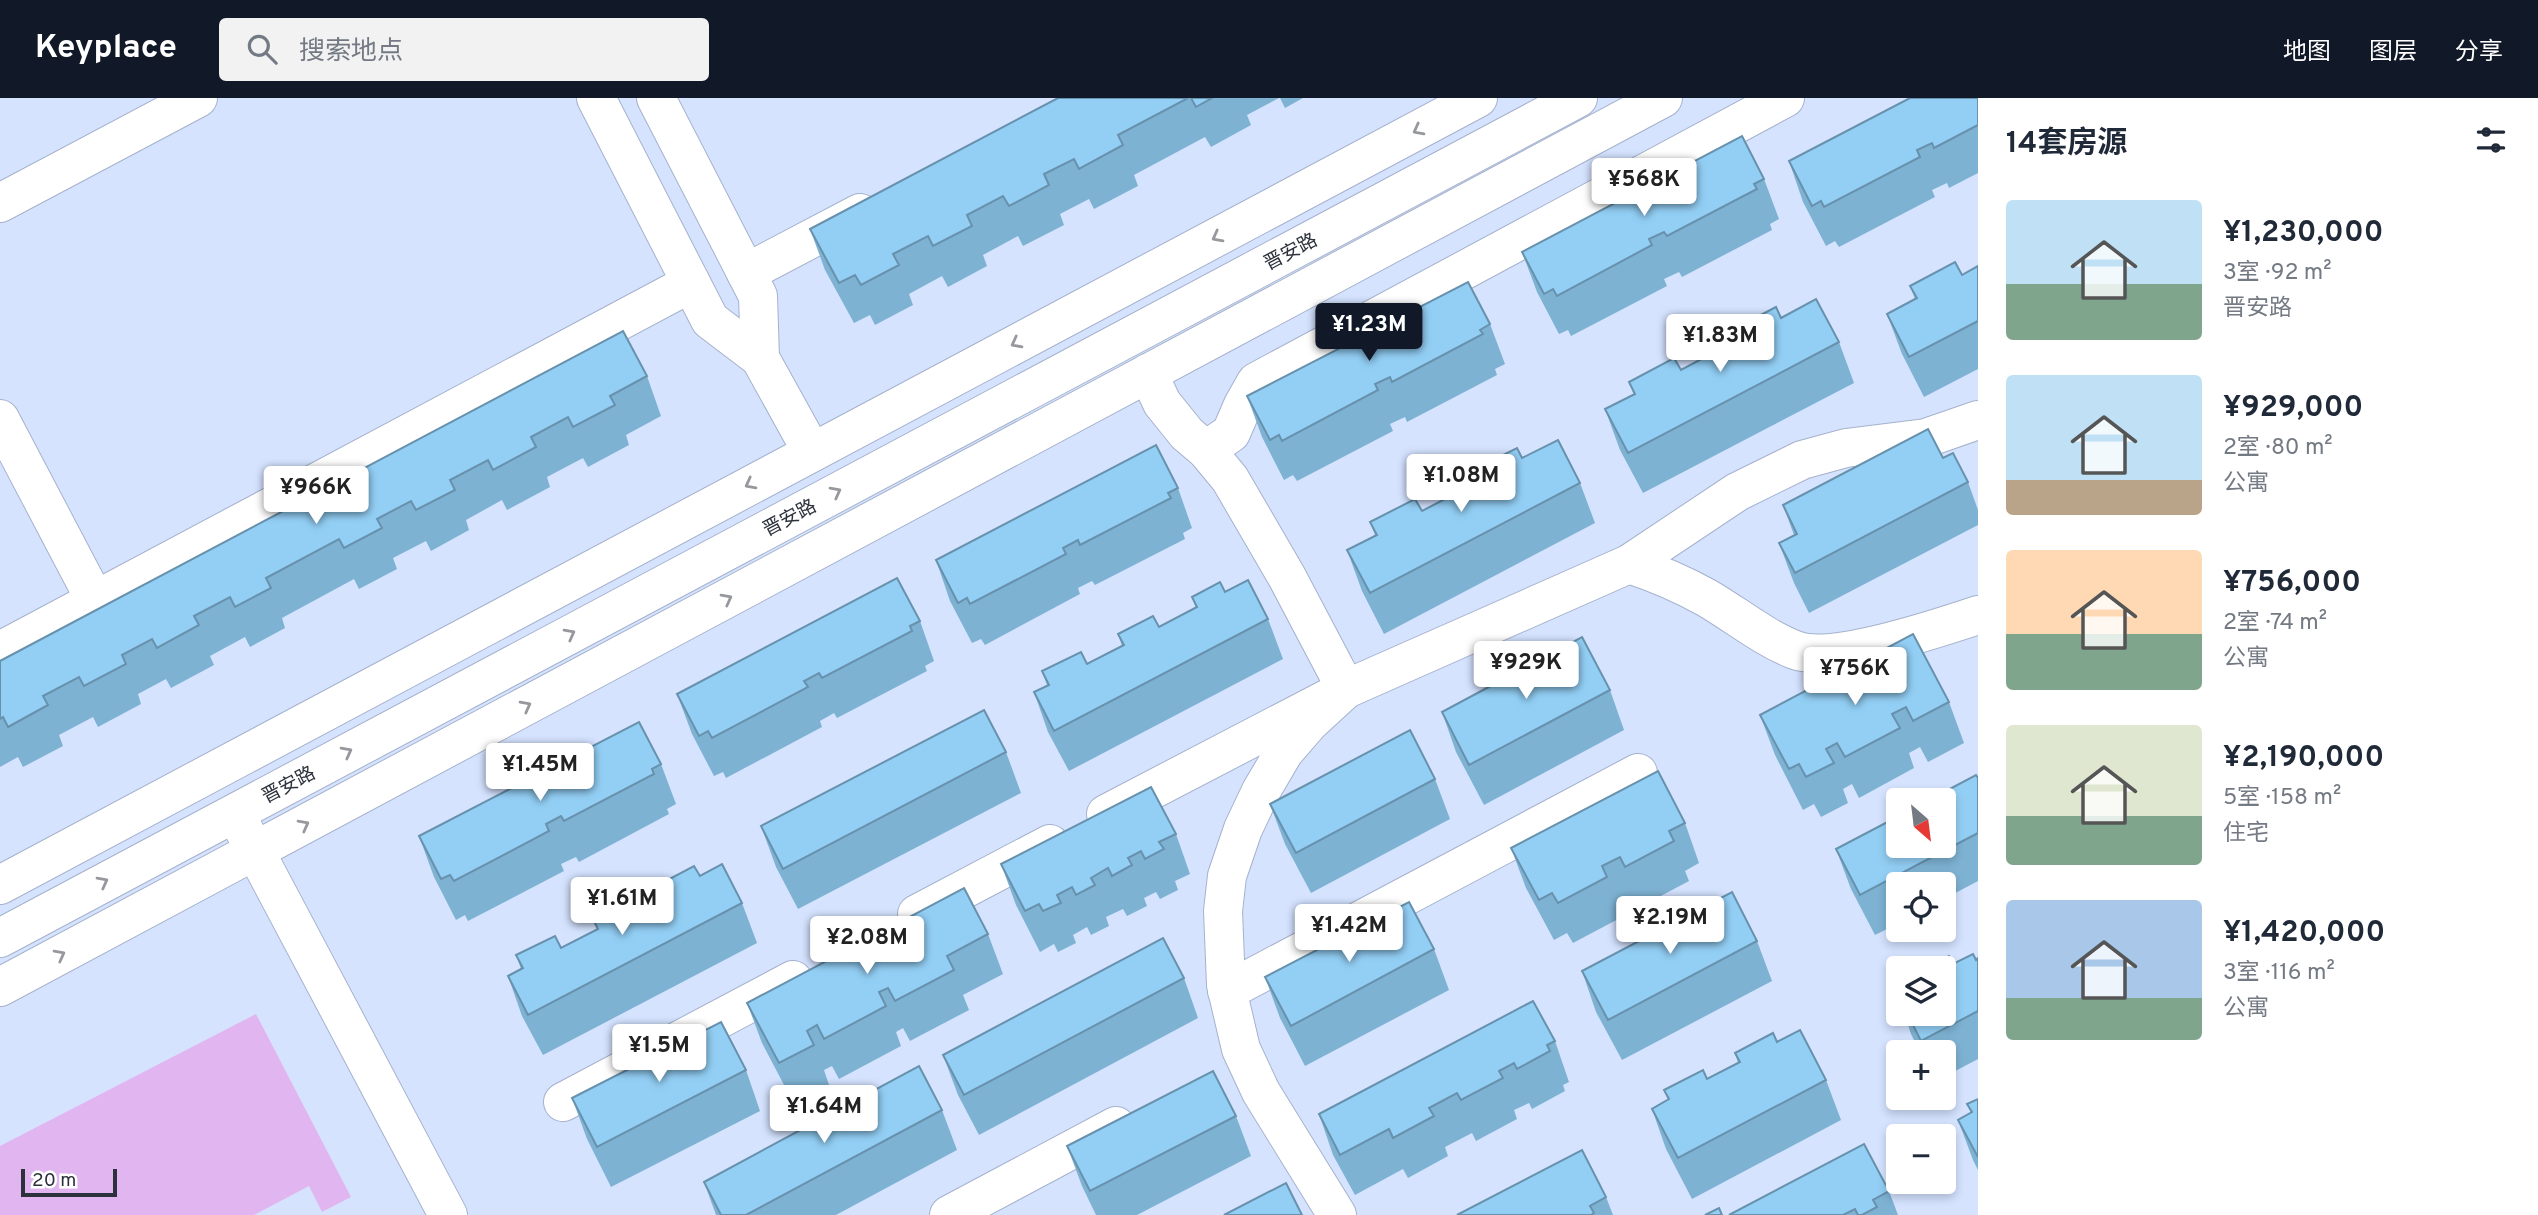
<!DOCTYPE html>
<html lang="zh">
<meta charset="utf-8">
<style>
body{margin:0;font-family:Overpass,"Noto Sans SC",sans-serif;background:#f2f2f3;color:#1f2937;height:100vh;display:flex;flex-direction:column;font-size:26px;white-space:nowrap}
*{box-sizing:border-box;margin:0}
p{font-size:23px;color:#747a83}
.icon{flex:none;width:38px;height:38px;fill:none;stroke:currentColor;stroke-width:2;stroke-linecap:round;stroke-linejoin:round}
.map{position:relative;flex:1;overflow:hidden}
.sheet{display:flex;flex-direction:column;background:#fff;width:560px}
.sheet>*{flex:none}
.needle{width:46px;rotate:152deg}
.fabs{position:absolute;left:1886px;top:690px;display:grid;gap:14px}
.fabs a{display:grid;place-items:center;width:70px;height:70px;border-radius:7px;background:#fff;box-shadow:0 4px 10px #0003;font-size:35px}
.scale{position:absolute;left:21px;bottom:18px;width:96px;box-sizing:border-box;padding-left:7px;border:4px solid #2c313c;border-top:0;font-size:19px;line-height:24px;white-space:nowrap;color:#2c313c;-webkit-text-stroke:5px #fff;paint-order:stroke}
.price{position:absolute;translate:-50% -60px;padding:0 16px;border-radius:7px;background:#fff;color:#222;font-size:23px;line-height:46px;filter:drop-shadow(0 2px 4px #0008)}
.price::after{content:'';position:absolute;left:50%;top:42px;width:21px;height:16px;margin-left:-10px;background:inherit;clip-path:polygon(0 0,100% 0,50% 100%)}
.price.current{background:#111827;color:#fff}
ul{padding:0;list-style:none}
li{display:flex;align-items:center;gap:21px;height:175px;padding:0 28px}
li span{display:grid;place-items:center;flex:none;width:196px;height:140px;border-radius:7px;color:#555}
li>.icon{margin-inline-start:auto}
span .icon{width:84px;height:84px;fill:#fffc;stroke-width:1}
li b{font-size:30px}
h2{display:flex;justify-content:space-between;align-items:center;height:84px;padding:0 28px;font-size:30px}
header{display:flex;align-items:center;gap:42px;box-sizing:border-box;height:98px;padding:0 35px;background:#111827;color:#fff}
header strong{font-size:33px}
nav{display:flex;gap:38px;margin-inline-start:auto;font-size:24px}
.search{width:490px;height:63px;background:#f2f2f3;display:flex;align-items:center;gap:18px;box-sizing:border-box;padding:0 24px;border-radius:7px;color:#747a83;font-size:26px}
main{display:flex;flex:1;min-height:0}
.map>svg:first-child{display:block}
.green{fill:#e1b6f0}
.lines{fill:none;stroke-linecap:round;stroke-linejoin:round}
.minor-casing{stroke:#a5b2cc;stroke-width:40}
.major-casing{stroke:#a5b2cc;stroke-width:40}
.minor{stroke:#fff;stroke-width:38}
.major{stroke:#fff;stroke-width:38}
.wall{fill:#7eb2d3}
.building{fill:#93cff5;stroke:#6791ac;stroke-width:2}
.oneway{stroke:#96989e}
.labels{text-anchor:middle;stroke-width:7;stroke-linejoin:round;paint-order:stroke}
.street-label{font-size:19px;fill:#2c313c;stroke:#fff}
</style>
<header>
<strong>Keyplace</strong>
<div class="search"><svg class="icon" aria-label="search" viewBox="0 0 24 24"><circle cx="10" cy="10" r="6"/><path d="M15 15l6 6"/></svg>搜索地点</div>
<nav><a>地图</a><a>图层</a><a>分享</a></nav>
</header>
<main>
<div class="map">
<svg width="1978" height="1117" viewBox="0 0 1978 1117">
<rect width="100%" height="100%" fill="#d5e3ff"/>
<polygon class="green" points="256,916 351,1099 322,1114 309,1088 254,1117 0,1117 0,1048"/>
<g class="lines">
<g class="minor-casing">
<g id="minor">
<polyline points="596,0 710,222 760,260 812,354"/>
<polyline points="656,0 758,198 760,260"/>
<polyline points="0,105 198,0"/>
<polyline points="746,175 860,115"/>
<polyline points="1148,275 1162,305 1187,336 1206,352 1230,381 1287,479 1346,591 1309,625 1284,654 1261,693 1243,731 1227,778 1223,813 1226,887 1241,951 1261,994 1337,1117"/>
<polyline points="0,321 95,502"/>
<polyline points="1206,352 1231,335 1243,307 1256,284 1785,0"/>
<path d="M 1629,466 C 1656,475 1682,486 1707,500 C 1736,517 1764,540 1795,552 C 1832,566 1939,530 1978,517"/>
<polyline points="0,553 691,185"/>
<polyline points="1106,716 1346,591 1629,466 1737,394 1802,362 1846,350 1926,340 1978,322"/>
<polyline points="244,732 448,1117"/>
<polyline points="917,816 1050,746"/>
<polyline points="0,889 1663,0"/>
<polyline points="1227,893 1638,675"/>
<polyline points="563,1004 793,882"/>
<polyline points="949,1117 1116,1028"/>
</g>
</g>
<g class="major-casing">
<g id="major">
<polyline points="0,787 1478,0"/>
<polyline points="0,840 1578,0"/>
</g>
</g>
<use href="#minor" class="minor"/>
<use href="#major" class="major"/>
</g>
<g class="wall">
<polygon points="1058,0 1279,0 1247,17 1251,27 1211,49 1205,39 1134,77 1138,88 1094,111 1089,101 1060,116 1064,127 1023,148 1018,138 983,157 987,168 948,189 942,178 909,196 913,207 875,227 870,217 854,225 825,172 810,131"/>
<polygon points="1280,0 1303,0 1285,10"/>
<polygon points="1978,0 1978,75 1949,90 1947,85 1932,92 1935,99 1839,149 1835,143 1826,148 1803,104 1789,63"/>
<polygon points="1764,81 1779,121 1770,126 1772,132 1682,179 1679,174 1664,181 1667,188 1571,238 1568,232 1559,236 1537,194 1522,154"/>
<polygon points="1978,168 1978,271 1924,299 1902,256 1887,216 1915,201 1910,188 1962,177"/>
<polygon points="1781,220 1839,244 1854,285 1643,395 1620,352 1605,311 1634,297 1629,284 1681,272 1740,241 1736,230"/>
<polygon points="1490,226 1505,266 1495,271 1497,277 1407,324 1405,319 1390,326 1393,333 1297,383 1293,377 1284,382 1262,339 1247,298"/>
<polygon points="647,278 661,318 626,337 629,347 588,369 583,360 547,379 550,389 507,412 502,402 466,422 469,432 431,453 426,443 393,460 397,471 359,491 354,481 282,520 285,530 250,549 245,539 210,558 214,567 171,590 166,581 138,596 141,606 98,629 93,619 59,637 63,648 23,669 18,659 0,669 0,563"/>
<polygon points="1522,360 1580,385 1595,425 1384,536 1362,493 1347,452 1375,437 1370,424 1422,413 1482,382 1477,370"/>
<polygon points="1943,360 1968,384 1978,412 1978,427 1809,515 1794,485 1779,445 1794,437 1783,407"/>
<polygon points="1178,390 1192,430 1183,435 1185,441 1095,487 1092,483 1078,490 1080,496 985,547 981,541 972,545 950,503 936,462"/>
<polygon points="1225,494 1268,521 1283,561 1069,673 1048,634 1034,594 1047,587 1042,573 1087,566 1122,548 1118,536 1159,529 1196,510 1192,499"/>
<polygon points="920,523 934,563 925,568 927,573 837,620 834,615 820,623 822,629 726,680 723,674 714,678 692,636 677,596"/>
<polygon points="1610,592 1624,632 1484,707 1456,654 1442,614"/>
<polygon points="1949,604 1964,645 1928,664 1920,649 1909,655 1914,670 1859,700 1852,686 1843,691 1848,705 1821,719 1814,706 1803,712 1775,657 1760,617"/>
<polygon points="1006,654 1021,695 798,811 776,769 761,728"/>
<polygon points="661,666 676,706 667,711 669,716 579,764 576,759 561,766 564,773 468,823 465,817 456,822 434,779 419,738"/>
<polygon points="1978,680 1978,783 1944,801 1944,786 1899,786 1899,825 1875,837 1851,791 1836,751"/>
<polygon points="1435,681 1450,721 1311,795 1285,746 1270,706"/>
<polygon points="1685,725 1699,765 1685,773 1689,783 1640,809 1635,799 1618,808 1622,819 1573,845 1567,835 1554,842 1526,790 1511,750"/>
<polygon points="1176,736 1190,776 1175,783 1178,792 1160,801 1156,794 1144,800 1147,808 1127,818 1123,811 1106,819 1109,828 1091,837 1087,829 1073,837 1076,845 1058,854 1054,846 1040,854 1016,807 1001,766"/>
<polygon points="700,778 742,805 757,845 543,957 522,918 508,878 521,871 516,857 561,850 597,832 592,819 633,812 664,797 660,786"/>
<polygon points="988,836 1003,876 963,897 969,912 910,943 903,930 896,934 901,948 839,981 832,968 824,972 829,987 794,1006 762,945 747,905"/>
<polygon points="1757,843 1772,883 1622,962 1596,914 1582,873"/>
<polygon points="1434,851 1449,892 1305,968 1280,920 1265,879"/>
<polygon points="1978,860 1978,961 1944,979 1944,954 1920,954 1911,936 1904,915 1944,915 1953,866"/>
<polygon points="1184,880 1198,920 979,1037 958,997 943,957"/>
<polygon points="1555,943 1569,984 1563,987 1565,993 1532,1011 1529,1005 1514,1012 1517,1021 1476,1043 1472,1035 1445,1049 1448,1058 1408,1080 1403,1071 1355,1097 1333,1057 1319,1016"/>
<polygon points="1777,944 1826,982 1841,1022 1692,1101 1666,1051 1652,1011 1668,1002 1664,992 1707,981 1738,965 1735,955"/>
<polygon points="746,972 760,1013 611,1089 587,1041 572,1000"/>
<polygon points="1978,1001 1978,1072 1973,1062 1958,1022 1971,1015 1967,1006"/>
<polygon points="942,1012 957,1052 836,1117 716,1117 704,1084"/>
<polygon points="1236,1018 1251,1058 1137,1117 1096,1117 1082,1088 1067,1048"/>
<polygon points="1889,1093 1898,1117 1729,1117"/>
<polygon points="1606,1099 1613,1117 1457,1117"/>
</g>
<g class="building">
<polygon points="1058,0 1188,0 1118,37 1123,47 1079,71 1074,61 1044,76 1049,87 1009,108 1003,98 967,117 972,128 933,148 928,138 893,156 899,167 861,187 855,177 839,185 810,131"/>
<polygon points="1191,0 1212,0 1196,9"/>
<polygon points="1910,0 1978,0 1978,27 1934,50 1932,45 1917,52 1920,59 1824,109 1821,103 1812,108 1789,63"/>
<polygon points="1742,38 1764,81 1754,86 1757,91 1667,138 1664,134 1649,141 1652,147 1557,198 1553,191 1544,196 1522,154"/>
<polygon points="1955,164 1962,177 1978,168 1978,223 1909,259 1887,216 1917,200 1910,188"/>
<polygon points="1468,184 1490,226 1480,232 1483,236 1392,284 1390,279 1375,286 1378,292 1282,343 1279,337 1270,342 1247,298"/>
<polygon points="1816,201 1839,244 1628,355 1605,311 1635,296 1629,284 1674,260 1681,272 1741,240 1736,230 1776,209 1781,220"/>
<polygon points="623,233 647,278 610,298 615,307 573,329 568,319 531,339 536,349 493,372 488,362 450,382 455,392 416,412 411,403 377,421 382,430 344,450 339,441 266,480 271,490 235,509 230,499 194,518 199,527 157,550 152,541 122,557 126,566 84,588 79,579 43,598 48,607 8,629 3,619 0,621 0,563"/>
<polygon points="1928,331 1943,360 1953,355 1968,384 1795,475 1779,445 1797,436 1783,407"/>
<polygon points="1558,342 1580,385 1370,495 1347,452 1377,437 1370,424 1415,401 1422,413 1483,381 1477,370 1517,350 1522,360"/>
<polygon points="1156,347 1178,390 1168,395 1171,400 1080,447 1078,442 1063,450 1066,456 970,506 967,500 958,505 936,462"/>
<polygon points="897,480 920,523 910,528 912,533 822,580 819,575 804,583 808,589 712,640 708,633 699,638 677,596"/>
<polygon points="1248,482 1268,521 1054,633 1034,594 1049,587 1042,573 1081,554 1087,566 1124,547 1118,536 1153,518 1159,529 1197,509 1192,499 1220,484 1225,494"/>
<polygon points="1913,536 1949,604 1913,623 1906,609 1892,616 1900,630 1845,659 1837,645 1826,651 1834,665 1806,679 1799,666 1789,671 1760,617"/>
<polygon points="1582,539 1610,592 1469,667 1442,614"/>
<polygon points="984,612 1006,654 783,771 761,728"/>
<polygon points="639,624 661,666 652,671 654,676 564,723 561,718 546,726 549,733 454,783 450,777 441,781 419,738"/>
<polygon points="1410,632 1435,681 1296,755 1270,706"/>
<polygon points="1658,673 1685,725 1669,733 1674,743 1625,769 1620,759 1602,768 1607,779 1558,805 1552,795 1539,802 1511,750"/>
<polygon points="1976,677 1978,680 1978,735 1860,797 1836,751 1899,718 1899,747 1944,747 1944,702 1929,702"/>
<polygon points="1151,689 1176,736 1159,744 1164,751 1145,761 1141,753 1128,760 1132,767 1112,778 1108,770 1091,780 1095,787 1076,797 1072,789 1057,797 1061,805 1043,813 1039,806 1025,813 1001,766"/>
<polygon points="722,766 742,805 528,917 508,878 523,870 516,857 555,838 561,850 598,831 592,819 627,802 633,812 665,796 660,786 694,768 700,778"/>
<polygon points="964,790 988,836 947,858 954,872 895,903 888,890 879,894 886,908 824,941 817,927 807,933 814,947 779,965 747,905"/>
<polygon points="1732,794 1757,843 1608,922 1582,873"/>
<polygon points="1409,804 1434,851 1291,928 1265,879"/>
<polygon points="1163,840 1184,880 964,997 943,957"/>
<polygon points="1973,856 1976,862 1978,860 1978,913 1921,943 1907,915 1944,915 1944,870 1926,870 1949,858 1953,866"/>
<polygon points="1533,903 1555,943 1547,947 1550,953 1517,971 1514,965 1499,973 1503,980 1461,1002 1457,995 1429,1010 1434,1018 1393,1040 1389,1031 1340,1057 1319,1016"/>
<polygon points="721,924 746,972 597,1049 572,1000"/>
<polygon points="1800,932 1826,982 1678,1060 1652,1011 1669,1001 1664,992 1703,972 1707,981 1740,964 1735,955 1773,935 1777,944"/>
<polygon points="919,968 942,1012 746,1117 721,1117 704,1084"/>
<polygon points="1213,973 1236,1018 1090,1093 1067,1048"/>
<polygon points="1978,1001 1978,1059 1958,1022 1972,1014 1967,1006"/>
<polygon points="1864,1046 1889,1093 1873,1102 1877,1109 1862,1117 1858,1117 1855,1111 1843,1117 1729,1117"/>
<polygon points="1582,1052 1606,1099 1590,1108 1594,1115 1591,1117 1457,1117"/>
<polygon points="1286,1085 1302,1117 1224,1117"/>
<polygon points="1719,1110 1722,1117 1705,1117"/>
</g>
<defs><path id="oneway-chevron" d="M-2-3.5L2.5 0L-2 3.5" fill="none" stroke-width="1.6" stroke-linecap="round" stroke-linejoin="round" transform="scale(1.75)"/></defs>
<g class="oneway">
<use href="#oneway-chevron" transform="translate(1418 32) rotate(152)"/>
<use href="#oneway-chevron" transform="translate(1217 139) rotate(152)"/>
<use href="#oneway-chevron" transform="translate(1016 245) rotate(152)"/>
<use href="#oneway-chevron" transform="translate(750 386) rotate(152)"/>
<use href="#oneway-chevron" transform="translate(836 394) rotate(-28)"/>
<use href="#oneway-chevron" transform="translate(727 501) rotate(-28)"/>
<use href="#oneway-chevron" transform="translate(570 536) rotate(-28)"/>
<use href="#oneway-chevron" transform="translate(526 608) rotate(-28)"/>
<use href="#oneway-chevron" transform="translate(347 654) rotate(-28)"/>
<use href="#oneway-chevron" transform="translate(304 727) rotate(-28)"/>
<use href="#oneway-chevron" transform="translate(103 784) rotate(-28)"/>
<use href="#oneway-chevron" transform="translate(60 857) rotate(-28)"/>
</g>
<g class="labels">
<g class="street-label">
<text transform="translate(1290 153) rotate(-28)" y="7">晋安路</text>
<text transform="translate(789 419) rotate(-28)" y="7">晋安路</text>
<text transform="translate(288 686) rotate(-28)" y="7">晋安路</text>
</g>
</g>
</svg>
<div class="fabs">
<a><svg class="needle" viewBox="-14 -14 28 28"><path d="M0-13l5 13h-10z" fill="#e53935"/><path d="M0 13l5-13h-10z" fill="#747a83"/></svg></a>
<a><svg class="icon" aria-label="locate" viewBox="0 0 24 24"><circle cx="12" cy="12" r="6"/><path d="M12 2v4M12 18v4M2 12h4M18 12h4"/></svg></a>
<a><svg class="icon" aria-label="layers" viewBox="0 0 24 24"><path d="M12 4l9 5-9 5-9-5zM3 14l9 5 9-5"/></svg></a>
<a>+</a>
<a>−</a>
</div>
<div class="scale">20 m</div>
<b class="price" style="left:1644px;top:120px">¥568K</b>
<b class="price current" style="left:1369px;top:265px">¥1.23M</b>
<b class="price" style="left:1720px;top:276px">¥1.83M</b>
<b class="price" style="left:1461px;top:416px">¥1.08M</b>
<b class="price" style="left:316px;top:428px">¥966K</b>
<b class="price" style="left:1526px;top:603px">¥929K</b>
<b class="price" style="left:1855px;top:609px">¥756K</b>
<b class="price" style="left:540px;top:705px">¥1.45M</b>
<b class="price" style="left:622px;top:839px">¥1.61M</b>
<b class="price" style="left:1670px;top:858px">¥2.19M</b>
<b class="price" style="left:1349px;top:866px">¥1.42M</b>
<b class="price" style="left:867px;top:878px">¥2.08M</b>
<b class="price" style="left:659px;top:986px">¥1.5M</b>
<b class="price" style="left:824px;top:1047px">¥1.64M</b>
</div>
<section class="sheet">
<h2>14套房源<svg class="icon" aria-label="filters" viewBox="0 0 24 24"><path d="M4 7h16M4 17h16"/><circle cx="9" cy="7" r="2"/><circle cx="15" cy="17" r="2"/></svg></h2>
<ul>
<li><span style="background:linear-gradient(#bfe0f5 60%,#7fa58c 0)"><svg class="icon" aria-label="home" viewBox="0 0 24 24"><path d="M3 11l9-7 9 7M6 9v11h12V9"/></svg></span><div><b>¥1,230,000</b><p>3室 · 92 m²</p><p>晋安路</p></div></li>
<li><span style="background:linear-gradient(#bfe0f5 75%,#b9a48a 0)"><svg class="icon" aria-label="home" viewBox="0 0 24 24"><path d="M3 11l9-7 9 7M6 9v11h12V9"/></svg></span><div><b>¥929,000</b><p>2室 · 80 m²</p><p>公寓</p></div></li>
<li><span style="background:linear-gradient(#ffd9b3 60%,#7fa58c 0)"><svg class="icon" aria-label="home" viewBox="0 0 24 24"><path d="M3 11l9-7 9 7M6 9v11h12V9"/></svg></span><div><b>¥756,000</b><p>2室 · 74 m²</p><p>公寓</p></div></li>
<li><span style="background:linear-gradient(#dfe7d0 65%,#7fa58c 0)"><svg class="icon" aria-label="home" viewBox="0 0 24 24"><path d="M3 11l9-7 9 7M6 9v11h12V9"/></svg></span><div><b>¥2,190,000</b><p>5室 · 158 m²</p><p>住宅</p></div></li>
<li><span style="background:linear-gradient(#a9c7e8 70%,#7fa58c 0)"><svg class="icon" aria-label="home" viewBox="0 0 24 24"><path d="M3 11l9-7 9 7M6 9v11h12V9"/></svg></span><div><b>¥1,420,000</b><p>3室 · 116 m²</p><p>公寓</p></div></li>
</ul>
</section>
</main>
